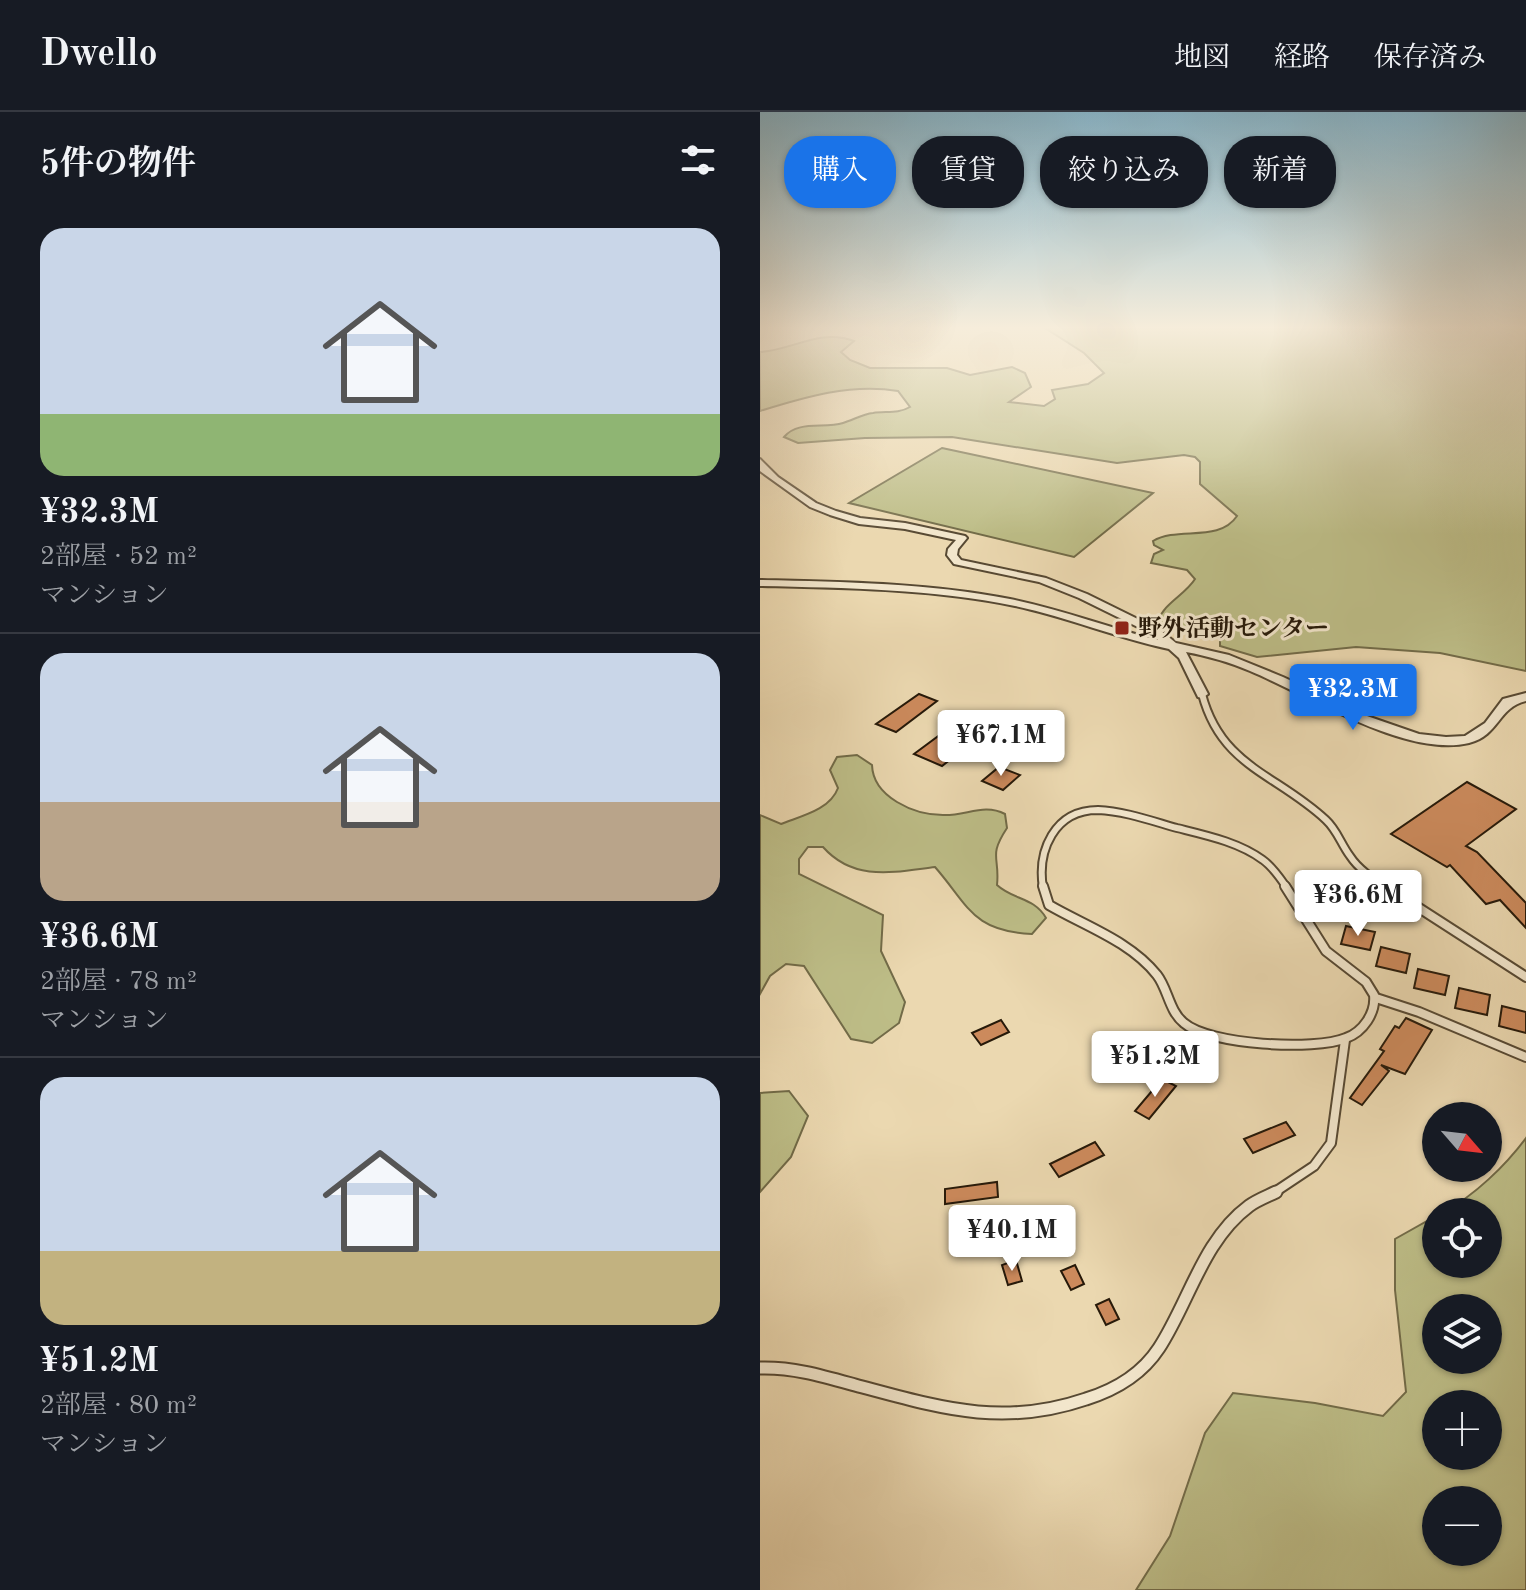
<!DOCTYPE html>
<html lang="ja">
<meta charset="utf-8">
<style>
body{margin:0;font-family:"Old Standard TT","Noto Serif JP",serif;background:#242831;color:#f1f3f6;height:100vh;display:flex;flex-direction:column;font-size:30px;white-space:nowrap}
*{box-sizing:border-box;margin:0}
p{font-size:26px;color:#9ea1a6}
.icon{flex:none;width:44px;height:44px;fill:none;stroke:currentColor;stroke-width:2;stroke-linecap:round;stroke-linejoin:round}
.map{position:relative;flex:1;overflow:hidden}
.panel{display:flex;flex-direction:column;background:#171b24;width:760px}
.panel>*{flex:none}
.top-card{position:absolute;left:24px;top:24px;width:622px;height:72px;display:flex;gap:16px}
.needle{width:52px;rotate:118deg}
.tools{position:absolute;left:662px;top:990px;display:grid;gap:16px}
.tools a{display:grid;place-items:center;width:80px;height:80px;border-radius:50%;background:#171b24;box-shadow:0 2px 6px #0004;font-size:40px}
.price{position:absolute;translate:-50% -68px;padding:0 18px;border-radius:8px;background:#fff;color:#222;font-size:26px;line-height:52px;filter:drop-shadow(0 2px 4px #0008)}
.price::after{content:'';position:absolute;left:50%;top:48px;width:24px;height:18px;margin-left:-12px;background:inherit;clip-path:polygon(0 0,100% 0,50% 100%)}
.price.active{background:#1a73e8;color:#fff}
ul{padding:0;list-style:none}
li{display:grid;align-content:center;gap:16px;height:424px;padding:0 40px}
li+li{border-top:2px solid #363941}
li span{display:grid;place-items:center;height:248px;border-radius:24px;color:#555}
li>.icon{margin-inline-start:auto}
span .icon{width:144px;height:144px;fill:#fffc;stroke-width:1}
li b{font-size:34px}
h2{display:flex;justify-content:space-between;align-items:center;height:96px;padding:0 40px;font-size:34px}
.pill{padding:0 28px;border-radius:32px;background:#171b24;box-shadow:0 2px 6px #0004;font-size:28px;line-height:72px}
.pill.active{background:#1a73e8;color:#fff}
header{display:flex;align-items:center;gap:48px;box-sizing:border-box;height:112px;padding:0 40px;background:#171b24;border-bottom:2px solid #363941}
header strong{font-size:38px}
nav{display:flex;gap:44px;margin-inline-start:auto;font-size:28px}
main{display:flex;flex:1;min-height:0}
.map>svg:first-child{display:block}
.green{fill:#bdbd87;stroke:#726b48;stroke-width:2;fill-rule:evenodd}
.building{fill:#cc8a5c;stroke:#261909;stroke-width:2}
.lines{fill:none;stroke-linecap:round;stroke-linejoin:round}
.lane-far2-casing{stroke:#574933;stroke-width:10}
.lane-far1-casing{stroke:#574933;stroke-width:12}
.lane-casing{stroke:#574933;stroke-width:15}
.street-casing{stroke:#574933;stroke-width:4}
.lane-far2{stroke:#f2e6cc;stroke-width:6}
.lane-far1{stroke:#f2e6cc;stroke-width:8}
.lane{stroke:#f2e6cc;stroke-width:11}
.street{fill:#f2e6cc;fill-rule:evenodd}
.poi-dot{fill:#8f2418;stroke:#f2e6cc;stroke-width:3}
.labels{text-anchor:middle;stroke-width:6;stroke-linejoin:round;paint-order:stroke}
.far-poi-label{font-size:24px;font-weight:bold;fill:#261909;stroke:#f2e6cc;text-anchor:start}
</style>
<header>
<strong>Dwello</strong>
<nav><a>地図</a><a>経路</a><a>保存済み</a></nav>
</header>
<main>
<section class="panel">
<h2>5件の物件<svg class="icon" aria-label="filters" viewBox="0 0 24 24"><path d="M4 7h16M4 17h16"/><circle cx="9" cy="7" r="2"/><circle cx="15" cy="17" r="2"/></svg></h2>
<ul>
<li><span style="background:linear-gradient(#c9d6e8 75%,#8fb573 0)"><svg class="icon" aria-label="home" viewBox="0 0 24 24"><path d="M3 11l9-7 9 7M6 9v11h12V9"/></svg></span><div><b>¥32.3M</b><p>2部屋 · 52 m²</p><p>マンション</p></div></li>
<li><span style="background:linear-gradient(#c9d6e8 60%,#b9a48a 0)"><svg class="icon" aria-label="home" viewBox="0 0 24 24"><path d="M3 11l9-7 9 7M6 9v11h12V9"/></svg></span><div><b>¥36.6M</b><p>2部屋 · 78 m²</p><p>マンション</p></div></li>
<li><span style="background:linear-gradient(#c9d6e8 70%,#c2b280 0)"><svg class="icon" aria-label="home" viewBox="0 0 24 24"><path d="M3 11l9-7 9 7M6 9v11h12V9"/></svg></span><div><b>¥51.2M</b><p>2部屋 · 80 m²</p><p>マンション</p></div></li>
</ul>
</section>
<div class="map">
<svg width="766" height="1478" viewBox="0 0 766 1478">
<rect width="100%" height="100%" fill="#ebd8b0"/>
<filter id="stains"><feTurbulence type="fractalNoise" baseFrequency=".0025" numOctaves="4"/><feColorMatrix values="0 0 0 0 .2 0 0 0 0 .09 0 0 0 0 .02 0 0 0 .5 -.17"/></filter>
<radialGradient id="worn" r=".72"><stop offset=".6" stop-color="#630" stop-opacity="0"/><stop offset="1" stop-color="#630" stop-opacity=".3"/></radialGradient>
<g class="green">
<path d="M 285,216 L 766,216 L 766,559 L 680,541 L 596,535 L 497,545 L 460,534 L 460,525 C 441,519 413,523 398,509 C 404,491 425,483 435,467 L 427,458 L 391,451 L 394,442 L 403,438 L 394,433 L 393,429 C 418,414 459,431 477,404 L 440,372 L 440,350 L 435,345 L 424,343 L 357,351 L 192,325 L 105,326 L 38,331 L 24,325 C 38,308 64,317 83,311 C 93,308 103,302 113,301 C 126,299 138,302 150,295 L 138,279 C 91,271 45,285 0,299 L 0,240 C 33,238 60,216 94,229 L 81,240 L 90,248 L 110,256 L 187,256 L 210,263 L 252,255 L 265,261 L 271,275 L 249,290 L 284,294 L 295,287 L 292,278 L 328,272 L 344,261 L 324,241 Z"/>
<polygon points="182,336 393,381 314,445 89,391"/>
<path d="M 97,643 L 112,653 C 113,685 154,703 183,703 C 206,704 224,691 245,702 L 247,716 C 228,745 240,744 237,773 C 253,788 274,785 286,806 L 272,822 C 212,819 209,794 175,755 C 134,760 94,770 63,735 L 48,735 L 39,747 L 39,762 L 123,803 L 121,839 L 145,890 L 139,911 L 112,931 L 91,927 L 44,854 L 26,852 L 10,864 L 0,882 L 0,703 L 21,712 C 41,704 70,698 78,676 L 70,658 L 77,645 Z"/>
<polygon points="29,979 48,1004 31,1045 0,1080 0,981"/>
<path d="M 766,1026 L 766,1478 L 376,1478 L 410,1424 L 445,1321 L 473,1281 L 555,1291 L 623,1304 L 646,1280 L 635,1178 L 635,1127 L 676,1104 L 676,1152 L 728,1152 L 728,1100 L 684,1100 C 715,1083 745,1054 766,1026 ZM 676,1196 L 728,1196 L 728,1248 L 676,1248 ZM 728,1292 L 728,1344 L 676,1344 L 676,1292 ZM 728,1388 L 728,1440 L 676,1440 L 676,1388 Z"/>
</g>
<g class="building">
<polygon points="159,582 177,589 136,620 116,612"/>
<polygon points="200,608 227,620 257,631 240,645 209,633 182,654 154,642"/>
<polygon points="239,655 260,663 243,678 222,669"/>
<polygon points="707,670 756,697 706,734 717,740 766,791 766,816 740,788 726,792 690,753 687,755 631,722"/>
<polygon points="586,814 615,820 610,838 581,832"/>
<polygon points="621,835 650,842 646,861 616,854"/>
<polygon points="658,857 689,864 685,883 654,876"/>
<polygon points="699,876 730,883 727,903 695,896"/>
<polygon points="742,894 766,900 766,921 739,914"/>
<polygon points="646,906 672,918 645,962 621,953 629,959 602,993 590,986 624,939 620,937 635,914 639,916"/>
<polygon points="241,908 249,920 221,933 212,921"/>
<polygon points="402,967 416,974 389,1007 375,999"/>
<polygon points="526,1010 535,1023 493,1041 484,1027"/>
<polygon points="335,1030 344,1043 299,1065 290,1052"/>
<polygon points="237,1070 238,1085 185,1092 185,1077"/>
<polygon points="256,1148 262,1169 248,1173 242,1153"/>
<polygon points="315,1153 324,1172 311,1178 301,1159"/>
<polygon points="349,1187 359,1207 346,1213 336,1193"/>
</g>
<g class="lines">
<g class="lane-far2-casing">
<g id="lane-far2">
<path d="M 442,582 C 461,655 517,662 566,708 C 577,718 581,732 590,744 C 599,758 614,767 628,776"/>
<path d="M 283,776 C 277,739 294,698 338,698 C 364,699 392,709 417,716 C 445,723 479,730 503,748 C 513,755 520,766 527,776"/>
</g>
</g>
<g class="lane-far1-casing">
<g id="lane-far1">
<path d="M 283,774 L 289,793 C 325,814 370,829 397,863 C 408,877 409,899 424,911 C 449,933 555,939 586,926 C 603,920 616,901 614,883 L 606,870 L 566,839 L 525,774"/>
<polyline points="625,774 766,865"/>
<polyline points="616,886 659,900 766,945"/>
<polyline points="512,1082 554,1054 571,1031 585,928"/>
</g>
</g>
<g class="lane-casing">
<path id="lane" d="M 0,1256 C 33,1255 63,1264 95,1273 C 178,1295 241,1316 326,1287 C 355,1278 382,1262 399,1236 C 429,1190 443,1128 489,1094 C 497,1088 508,1084 516,1080"/>
</g>
<g class="street-casing">
<path id="street" d="M 0,347 L 18,365 L 56,391 L 76,399 L 100,406 L 145,411 L 205,424 L 207,426 L 198,437 L 197,443 L 201,448 L 286,466 L 327,482 L 400,518 L 416,531 L 469,543 L 523,565 L 607,604 L 659,622 L 686,625 L 705,624 L 725,611 L 743,587 L 766,581 L 766,589 C 737,596 740,623 709,631 C 646,646 548,583 490,559 C 469,550 448,544 426,540 L 448,582 L 442,586 L 438,585 L 419,546 L 409,537 C 357,526 307,505 255,494 C 172,477 85,476 0,474 L 0,468 C 84,470 168,471 250,487 C 301,497 349,516 398,528 L 392,522 L 319,486 L 279,470 L 194,452 L 187,443 L 188,437 L 196,428 L 145,417 L 99,412 L 70,403 L 50,395 L 0,359 Z"/>
</g>
<use href="#lane-far2" class="lane-far2"/>
<use href="#lane-far1" class="lane-far1"/>
<use href="#lane" class="lane"/>
<use href="#street" class="street"/>
</g>
<linearGradient id="sky" x2="0" y2="1"><stop stop-color="#88b7cd"/><stop offset="0.51" stop-color="#f6eddb"/><stop offset="1" stop-color="#f6eddb" stop-opacity="0"/></linearGradient>
<rect width="766" height="423" fill="url(#sky)"/>
<rect class="poi-dot" x="354" y="508" width="16" height="16" rx="4"/>
<g class="labels">
<g class="far-poi-label">
<text x="378" y="524">野外活動センター</text>
</g>
</g>
<rect width="100%" height="100%" filter="url(#stains)"/>
<rect width="100%" height="100%" fill="url(#worn)"/>
</svg>
<div class="tools">
<a><svg class="needle" viewBox="-14 -14 28 28"><path d="M0-13l5 13h-10z" fill="#e53935"/><path d="M0 13l5-13h-10z" fill="#9ea1a6"/></svg></a>
<a><svg class="icon" aria-label="locate" viewBox="0 0 24 24"><circle cx="12" cy="12" r="6"/><path d="M12 2v4M12 18v4M2 12h4M18 12h4"/></svg></a>
<a><svg class="icon" aria-label="layers" viewBox="0 0 24 24"><path d="M12 4l9 5-9 5-9-5zM3 14l9 5 9-5"/></svg></a>
<a>+</a>
<a>−</a>
</div>
<b class="price active" style="left:593px;top:620px">¥32.3M</b>
<b class="price" style="left:241px;top:666px">¥67.1M</b>
<b class="price" style="left:598px;top:826px">¥36.6M</b>
<b class="price" style="left:395px;top:987px">¥51.2M</b>
<b class="price" style="left:252px;top:1161px">¥40.1M</b>
<div class="top-card">
<a class="pill active">購入</a>
<a class="pill">賃貸</a>
<a class="pill">絞り込み</a>
<a class="pill">新着</a>
</div>
</div>
</main>
